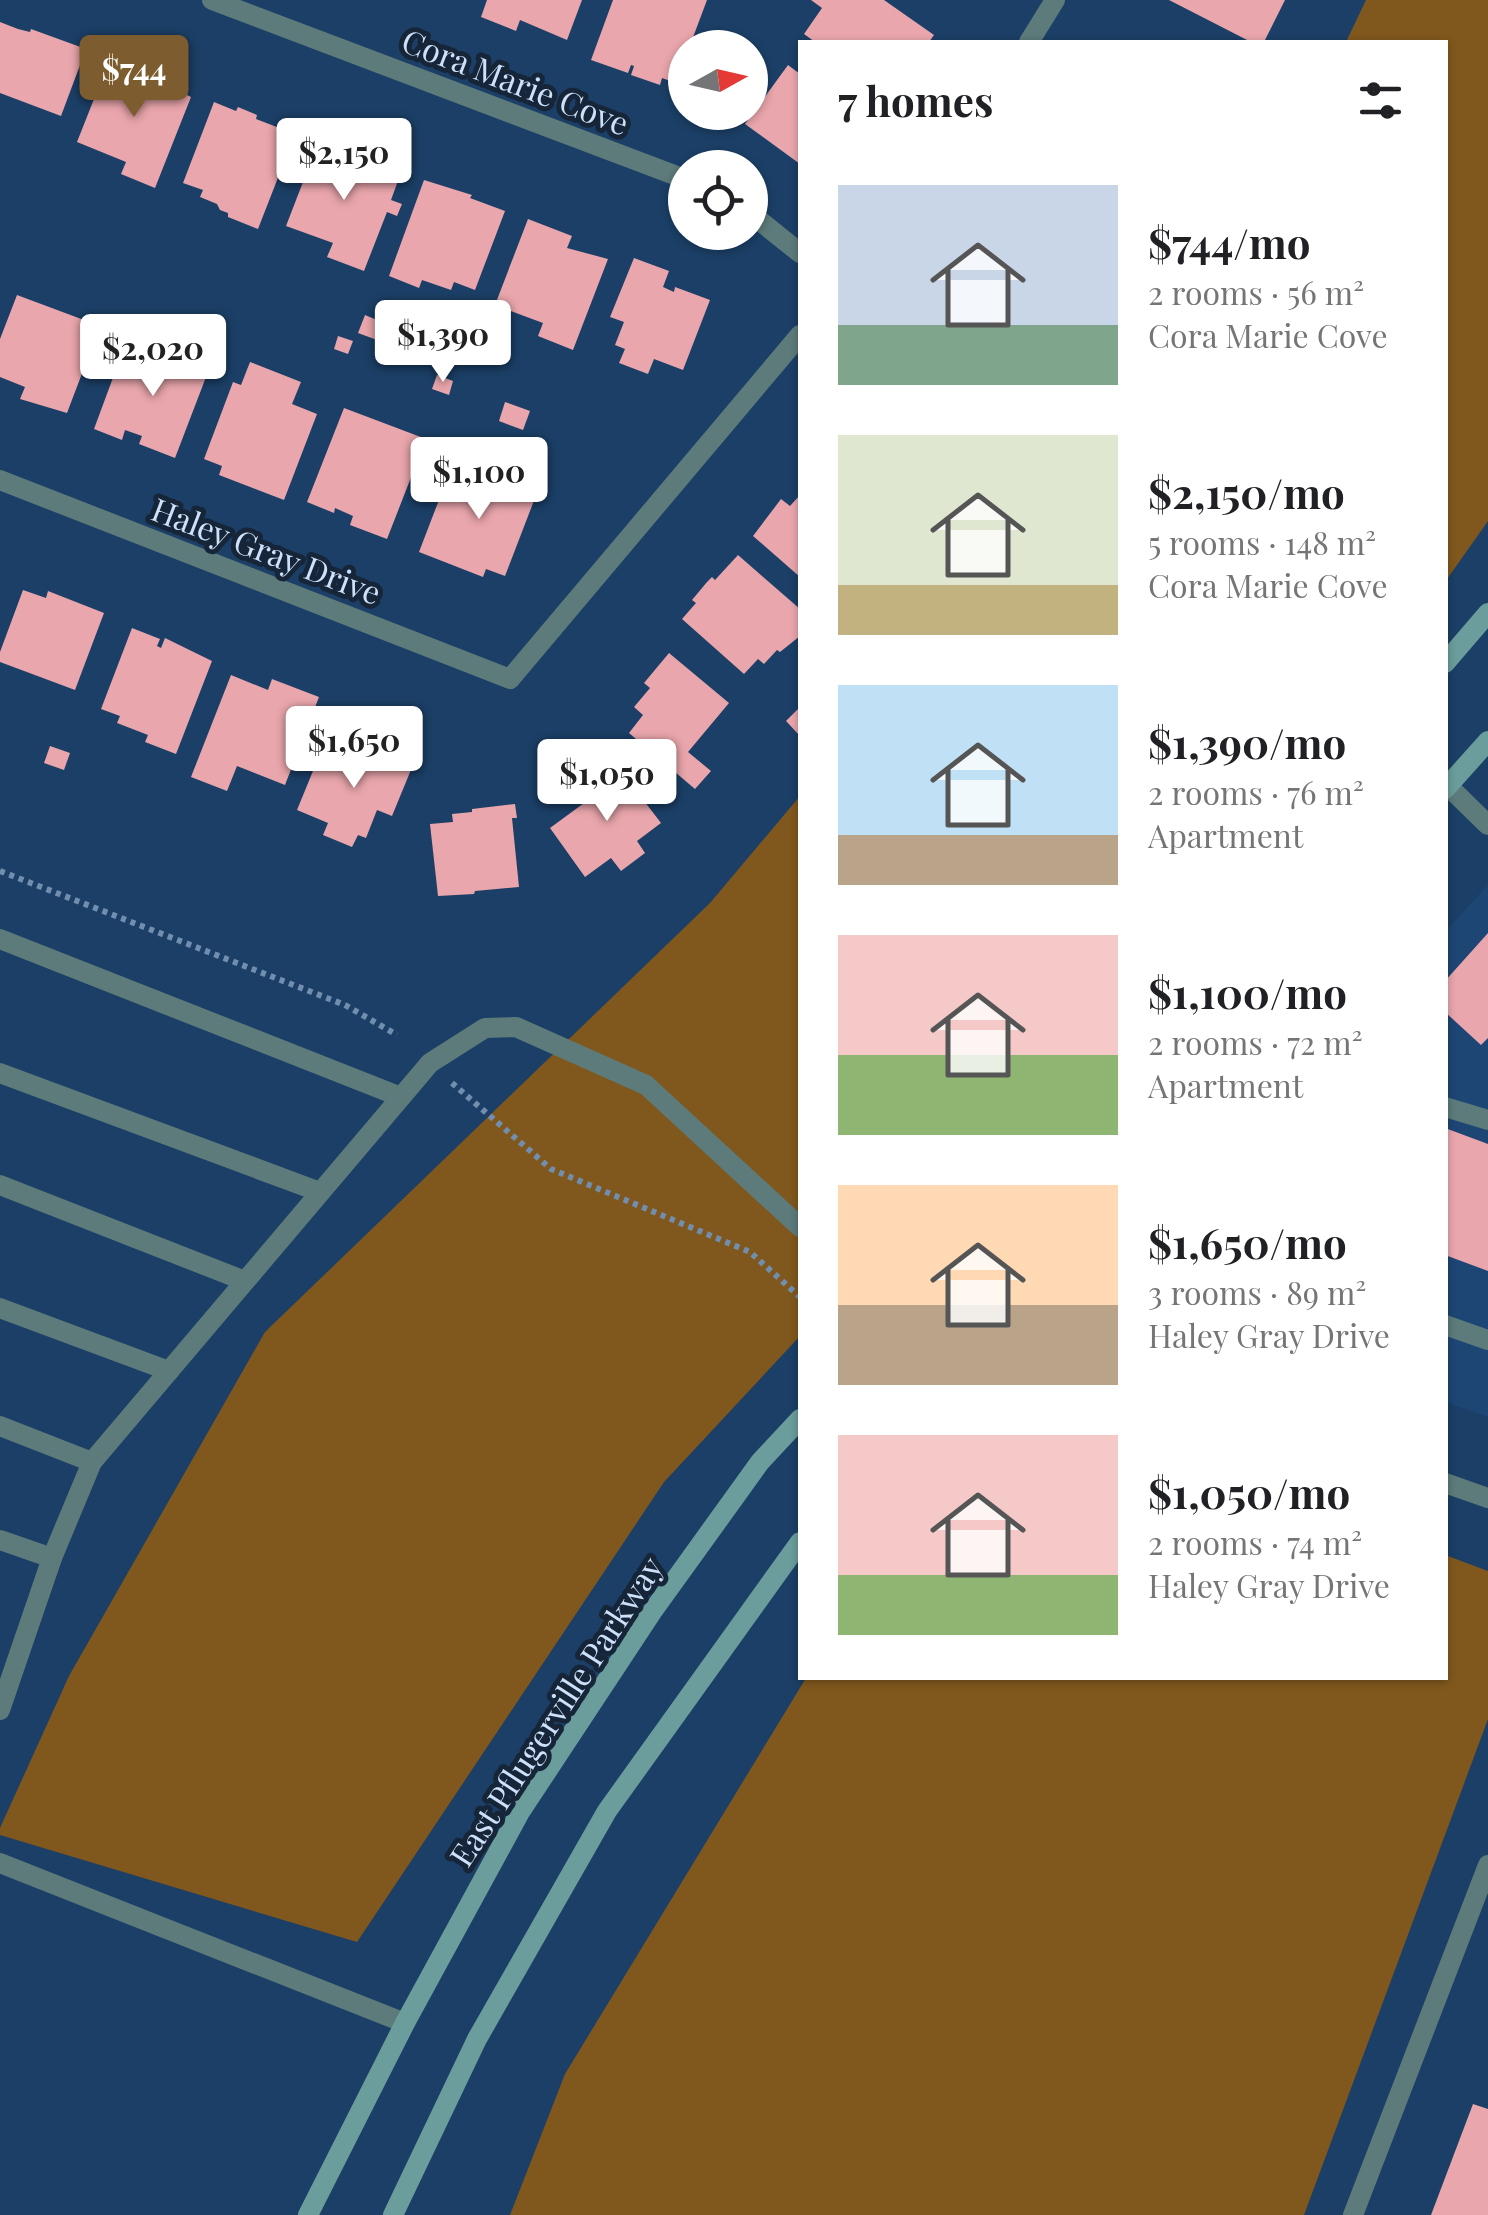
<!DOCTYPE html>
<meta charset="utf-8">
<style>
body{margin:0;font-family:"Playfair Display",serif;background:#f2f2f2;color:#202124;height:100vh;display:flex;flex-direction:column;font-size:38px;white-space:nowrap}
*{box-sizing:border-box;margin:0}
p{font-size:32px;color:#757577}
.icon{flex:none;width:55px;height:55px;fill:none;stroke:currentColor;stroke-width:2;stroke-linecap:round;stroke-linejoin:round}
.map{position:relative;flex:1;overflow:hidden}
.panel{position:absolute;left:798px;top:40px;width:650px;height:1640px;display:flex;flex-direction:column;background:#fff;border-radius:0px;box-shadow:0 2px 8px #0004}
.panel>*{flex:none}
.needle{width:65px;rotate:82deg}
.tools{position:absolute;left:668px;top:30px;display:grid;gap:20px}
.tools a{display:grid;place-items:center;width:100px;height:100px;border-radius:50%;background:#fff;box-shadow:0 2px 8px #0004;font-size:50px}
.price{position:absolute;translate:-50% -85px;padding:0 22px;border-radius:10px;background:#fff;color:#222;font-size:32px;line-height:65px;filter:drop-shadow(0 2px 5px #0008)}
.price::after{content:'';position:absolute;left:50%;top:60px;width:30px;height:22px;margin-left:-15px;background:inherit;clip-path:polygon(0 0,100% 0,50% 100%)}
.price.selected{background:#7d5d2f;color:#fff}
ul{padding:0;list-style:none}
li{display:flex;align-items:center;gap:30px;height:250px;padding:0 40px}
li span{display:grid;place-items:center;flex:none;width:280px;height:200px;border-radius:0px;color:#555}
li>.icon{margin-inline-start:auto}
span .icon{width:120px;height:120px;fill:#fffc;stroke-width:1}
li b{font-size:42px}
h2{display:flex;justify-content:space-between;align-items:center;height:120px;padding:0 40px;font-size:42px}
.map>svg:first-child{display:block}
.built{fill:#1d4674}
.green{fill:#80581d}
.building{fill:#e9a6ac}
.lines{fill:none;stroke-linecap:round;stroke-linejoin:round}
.path{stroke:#728eae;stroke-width:6;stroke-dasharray:5 5;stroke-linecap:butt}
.service{stroke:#5c7b7a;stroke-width:20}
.minor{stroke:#5c7b7a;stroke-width:20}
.secondary{stroke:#6a9d9b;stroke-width:20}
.labels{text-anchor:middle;stroke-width:10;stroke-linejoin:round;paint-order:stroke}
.street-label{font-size:32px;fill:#cde2fa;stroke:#162538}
</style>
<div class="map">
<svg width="1488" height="2215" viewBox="0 0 1488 2215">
<rect width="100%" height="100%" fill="#1b3f66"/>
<polygon class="built" points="1488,885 1488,1417 1445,1402 1445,932"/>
<g class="green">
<polygon points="1366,0 1488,0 1488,521 1445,582 1445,42 1346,42"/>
<polygon points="800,796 800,1336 664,1482 357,1942 0,1835 0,1828 69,1676 265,1332 710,903"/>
<polygon points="1445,1555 1488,1571 1488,1719 1304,2215 510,2215 565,2074 806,1678 1445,1678"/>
</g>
<g class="building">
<polygon points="487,0 582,0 567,40 520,20 516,31 481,17"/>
<polygon points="613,0 707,0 689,48 685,48 685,59 676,83 662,78 660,85 631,75 634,66 631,65 628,73 591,60"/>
<polygon points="811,0 884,0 934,35 929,42 815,42 804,34 822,8"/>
<polygon points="1169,0 1285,0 1264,42 1251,42"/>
<polygon points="0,22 18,29 30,32 31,29 86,49 61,116 0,93"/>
<polygon points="111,56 144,69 142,73 191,97 155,188 121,174 126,162 77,142"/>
<polygon points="788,65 800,74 800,164 745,124"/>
<polygon points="214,102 236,111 238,107 257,115 256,119 295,134 258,229 228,217 228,213 220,210 217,204 200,197 203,190 183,183"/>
<polygon points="320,138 383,166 381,171 399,178 391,200 402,204 397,216 387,212 364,271 327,257 333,243 286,226"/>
<polygon points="424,180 472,195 470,198 505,211 475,290 454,282 451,290 422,280 419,288 389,276"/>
<polygon points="528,219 572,236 567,248 608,259 573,350 538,336 543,323 495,305"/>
<polygon points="634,258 669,271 663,287 674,292 675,287 710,300 683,370 654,359 648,374 619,363 625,349 615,345 624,322 610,317"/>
<polygon points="17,295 100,326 67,413 20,399 25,387 0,377 0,339"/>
<polygon points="365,315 384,323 377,340 358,333"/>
<polygon points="338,336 353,341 348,354 334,349"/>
<polygon points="124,348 145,356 148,348 178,359 181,352 211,364 175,458 139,444 142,436 125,430 122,440 94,429"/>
<polygon points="250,362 301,382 292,404 317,414 284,500 219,475 222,466 204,459 233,382 241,385"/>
<polygon points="437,375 453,381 449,395 432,389"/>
<polygon points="505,402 530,411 523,430 499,421"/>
<polygon points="344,408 426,439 387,539 350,525 353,516 335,508 334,513 307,502"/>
<polygon points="452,466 500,485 505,471 540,485 505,576 486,569 483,577 419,552"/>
<polygon points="800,495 800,577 753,536 781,499 790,506"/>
<polygon points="738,555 800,609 800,636 780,652 777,650 764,664 758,659 744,674 682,619 696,603 692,600 707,582 712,577 715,580"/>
<polygon points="23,590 46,598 48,591 104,613 75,690 0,662 0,652"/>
<polygon points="132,628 160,639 157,646 161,648 165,638 212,661 176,754 145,742 148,735 117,723 120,716 101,709"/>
<polygon points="669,653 729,703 688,752 711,771 695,789 629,733 643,715 634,707 650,688 644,683"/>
<polygon points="231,675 268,690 272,679 319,697 285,785 237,766 227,791 191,777"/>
<polygon points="800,707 800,736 786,721"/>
<polygon points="345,744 359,750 356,758 369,763 377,745 415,760 392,816 377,810 366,838 358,835 352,847 323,835 328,823 297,810 322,749 340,756"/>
<polygon points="50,746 70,753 64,770 44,763"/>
<polygon points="615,763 661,823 637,841 645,853 621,871 611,858 585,877 550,828 595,795 586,784"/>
<polygon points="515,804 517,818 512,818 519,887 475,891 474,894 438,896 430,824 453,822 452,814 472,812 472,809"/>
<polygon points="1488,933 1488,1038 1481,1045 1445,1012 1445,981"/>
<polygon points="1445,1128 1488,1144 1488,1271 1445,1255"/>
<polygon points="1473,2104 1488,2109 1488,2215 1431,2215"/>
</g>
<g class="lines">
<g class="path">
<polyline points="0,871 345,1005 397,1035"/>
<polyline points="452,1083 551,1169 750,1252 800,1297"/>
</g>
<g class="service">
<polyline points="1448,786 1488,825"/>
<polyline points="0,939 401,1097"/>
<polyline points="0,1073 320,1192"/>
<polyline points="1445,1107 1488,1120"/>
<polyline points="0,1185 245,1281"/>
<polyline points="0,1308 169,1371"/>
<polyline points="1445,1325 1488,1340"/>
<polyline points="0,1426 92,1462"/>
<polyline points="0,1540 52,1558"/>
<polyline points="0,1710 52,1558 92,1462 430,1063 485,1028 516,1027 646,1085 800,1227"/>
<polyline points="0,1863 405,2023"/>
</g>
<g class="minor">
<polyline points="212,0 685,179"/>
<polyline points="1029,42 1055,0"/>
<polyline points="750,213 800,253"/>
<polyline points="0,480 510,679 800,335"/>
<polyline points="1445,1483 1488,1498"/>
<polyline points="1353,2215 1488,1865"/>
</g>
<g class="secondary">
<polyline points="1445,663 1488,613"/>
<polyline points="1445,789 1488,741"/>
<polyline points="308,2215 405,2023 520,1812 652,1612 760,1462 800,1419"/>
<polyline points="393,2215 477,2039 607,1811 800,1542"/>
</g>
</g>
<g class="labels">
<g class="street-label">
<text transform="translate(515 83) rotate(21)" y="11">Cora Marie Cove</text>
<text transform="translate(266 552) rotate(21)" y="11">Haley Gray Drive</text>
<text transform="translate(557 1712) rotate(-57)" y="11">East Pflugerville Parkway</text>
</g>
</g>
</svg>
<div class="tools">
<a><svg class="needle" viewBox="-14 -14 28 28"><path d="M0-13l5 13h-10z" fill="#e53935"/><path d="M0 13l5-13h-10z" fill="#757577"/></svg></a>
<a><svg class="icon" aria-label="locate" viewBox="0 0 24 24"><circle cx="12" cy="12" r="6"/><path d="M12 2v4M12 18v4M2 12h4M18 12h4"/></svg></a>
</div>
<b class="price selected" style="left:134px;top:120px">$744</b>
<b class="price" style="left:344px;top:203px">$2,150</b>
<b class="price" style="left:443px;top:385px">$1,390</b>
<b class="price" style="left:153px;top:399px">$2,020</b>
<b class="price" style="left:479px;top:522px">$1,100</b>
<b class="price" style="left:354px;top:791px">$1,650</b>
<b class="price" style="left:607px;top:824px">$1,050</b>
<section class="panel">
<h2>7 homes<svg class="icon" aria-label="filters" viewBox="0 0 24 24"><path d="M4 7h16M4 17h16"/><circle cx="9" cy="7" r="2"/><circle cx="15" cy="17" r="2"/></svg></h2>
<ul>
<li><span style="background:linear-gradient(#c9d6e8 70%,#7fa58c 0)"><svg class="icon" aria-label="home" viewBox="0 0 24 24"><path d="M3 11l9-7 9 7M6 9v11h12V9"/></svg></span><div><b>$744/mo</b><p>2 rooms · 56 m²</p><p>Cora Marie Cove</p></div></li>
<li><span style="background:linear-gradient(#dfe7d0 75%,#c2b280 0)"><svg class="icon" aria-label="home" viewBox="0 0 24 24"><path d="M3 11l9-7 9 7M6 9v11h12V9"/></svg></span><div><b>$2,150/mo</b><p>5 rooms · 148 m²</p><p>Cora Marie Cove</p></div></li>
<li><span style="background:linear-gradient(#bfe0f5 75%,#b9a48a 0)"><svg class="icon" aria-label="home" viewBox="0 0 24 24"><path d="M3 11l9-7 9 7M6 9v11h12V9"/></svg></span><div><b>$1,390/mo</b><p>2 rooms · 76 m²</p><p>Apartment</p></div></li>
<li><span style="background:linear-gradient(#f6c9c9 60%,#8fb573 0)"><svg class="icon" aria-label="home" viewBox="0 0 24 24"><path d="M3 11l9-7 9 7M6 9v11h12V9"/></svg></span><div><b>$1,100/mo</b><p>2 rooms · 72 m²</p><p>Apartment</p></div></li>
<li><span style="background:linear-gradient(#ffd9b3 60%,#b9a48a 0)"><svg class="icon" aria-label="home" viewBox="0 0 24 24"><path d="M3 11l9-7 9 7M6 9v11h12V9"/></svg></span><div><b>$1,650/mo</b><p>3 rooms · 89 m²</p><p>Haley Gray Drive</p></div></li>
<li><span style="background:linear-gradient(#f6c9c9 70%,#8fb573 0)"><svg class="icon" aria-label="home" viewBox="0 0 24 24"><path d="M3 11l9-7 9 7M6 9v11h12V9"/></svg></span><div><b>$1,050/mo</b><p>2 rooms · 74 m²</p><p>Haley Gray Drive</p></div></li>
</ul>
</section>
</div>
